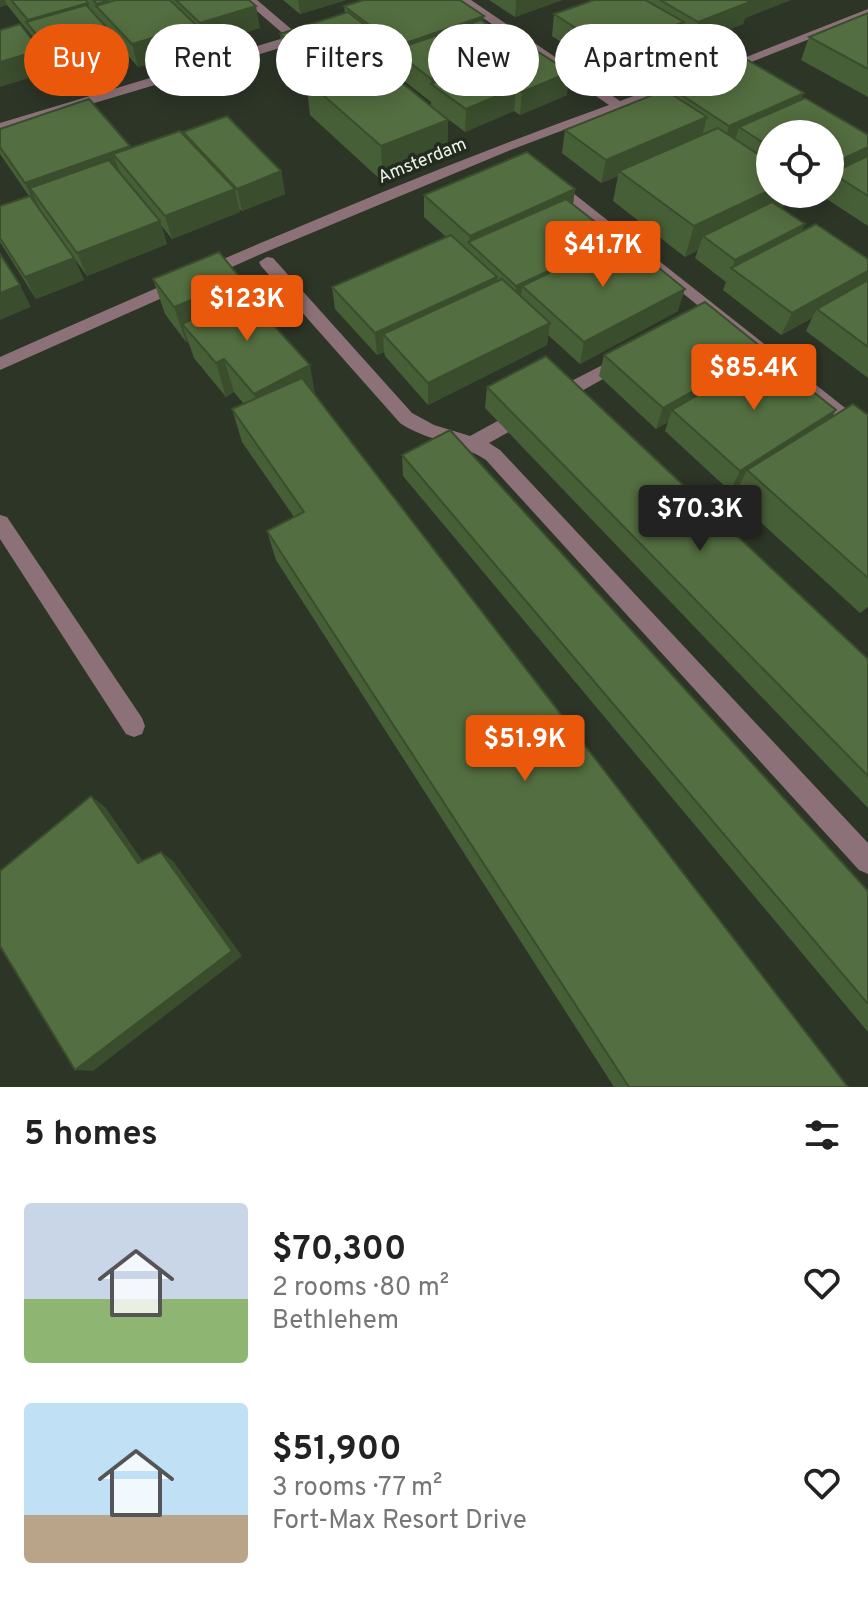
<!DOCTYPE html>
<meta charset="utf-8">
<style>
body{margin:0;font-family:Overpass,sans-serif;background:#f6f6f6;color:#222;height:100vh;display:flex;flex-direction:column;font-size:30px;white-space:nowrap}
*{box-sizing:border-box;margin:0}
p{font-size:26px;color:#767676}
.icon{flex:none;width:44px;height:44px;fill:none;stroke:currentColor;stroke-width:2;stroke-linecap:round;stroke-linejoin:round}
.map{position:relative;height:1087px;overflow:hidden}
.side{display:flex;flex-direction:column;background:#fff;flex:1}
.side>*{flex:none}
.hud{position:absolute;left:24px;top:24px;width:820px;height:72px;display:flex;gap:16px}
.fabs{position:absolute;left:756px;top:120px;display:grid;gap:16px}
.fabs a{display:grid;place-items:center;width:88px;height:88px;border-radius:50%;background:#fff;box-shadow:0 4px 20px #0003;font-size:40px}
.price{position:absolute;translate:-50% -68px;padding:0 18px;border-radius:8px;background:#ea580c;color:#fff;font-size:26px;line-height:52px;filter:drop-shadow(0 2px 4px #0008)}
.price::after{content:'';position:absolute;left:50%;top:48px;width:24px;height:18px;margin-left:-12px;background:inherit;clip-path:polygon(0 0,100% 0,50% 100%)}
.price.active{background:#222;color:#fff}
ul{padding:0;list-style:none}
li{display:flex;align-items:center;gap:24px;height:200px;padding:0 24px}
li span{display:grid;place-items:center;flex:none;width:224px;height:160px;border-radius:8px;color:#555}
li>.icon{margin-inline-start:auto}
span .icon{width:96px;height:96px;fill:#fffc;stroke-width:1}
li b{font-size:34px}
h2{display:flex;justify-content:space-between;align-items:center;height:96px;padding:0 24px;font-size:34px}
.tag{padding:0 28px;border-radius:36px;background:#fff;box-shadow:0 4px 20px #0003;font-size:28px;line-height:72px}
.tag.active{background:#ea580c;color:#fff}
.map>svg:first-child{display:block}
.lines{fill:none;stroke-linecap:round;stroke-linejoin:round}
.minor{fill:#8c7278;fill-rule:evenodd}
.wall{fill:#475f37}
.shaded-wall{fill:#3a4d2d}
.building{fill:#536e40;stroke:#3a4d2d;stroke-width:2}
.labels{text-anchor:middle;stroke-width:7;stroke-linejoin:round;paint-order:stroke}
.far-street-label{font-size:18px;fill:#eef3eb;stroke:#232a1e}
</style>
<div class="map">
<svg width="868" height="1087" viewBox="0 0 868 1087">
<rect width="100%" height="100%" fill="#2d3527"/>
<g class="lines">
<g class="minor">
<polygon points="244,0 257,0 297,34 307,31 313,35 300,42 0,131 0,123 287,37"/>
<path d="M 457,0 L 471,0 L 620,101 L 675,81 L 686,84 L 513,149 L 261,254 L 0,370 L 0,357 C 201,268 402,179 609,105 Z"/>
<polygon points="868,9 868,16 726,72 716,69"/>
<polygon points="554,178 868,426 868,443 549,185 549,179"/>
<path d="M 267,257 L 273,258 L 412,413 L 434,425 L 470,436 L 518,410 L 530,410 L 533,415 L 530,420 L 489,443 L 500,450 L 868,843 L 868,874 L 859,870 L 486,460 C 459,442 426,441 400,423 L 261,266 L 259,262 Z"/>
<polygon points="622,355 628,357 631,361 628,365 562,402 550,402 547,397 550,392"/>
<polygon points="0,515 7,517 142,718 145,726 142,734 134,737 126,734 0,539"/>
</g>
</g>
<g class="wall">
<polygon points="0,0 249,0 260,28 205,45 200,40 201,47 138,67 123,50 127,64 66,83 41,52 49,72 32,36 7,5 0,7"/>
<polygon points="283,0 346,0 300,14"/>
<polygon points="489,0 562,0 515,17"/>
<polygon points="594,0 791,0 745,18 743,24 692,44 680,37 678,45 607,73 552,36 554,14"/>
<polygon points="344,6 484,23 567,95 520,115 514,111 465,132 431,106 431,102 394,73 394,66 389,62 389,66 383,68 448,120 447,156 383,182 310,115 306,80 309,79 283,56 280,34 345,13"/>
<polygon points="868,13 868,97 801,60 809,37"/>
<polygon points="659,80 801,100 868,135 868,226 822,196 823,194 830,194 830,134 770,134 770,194 802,231 868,259 868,378 806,331 812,318 781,335 723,290 726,282 695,258 698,250 685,257 613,201 618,176 601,183 562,153 565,130 656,94"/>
<polygon points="0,129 130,146 130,148 184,135 183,132 281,171 285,194 242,211 239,209 240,212 172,239 161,225 167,244 87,276 40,210 38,205 37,205 74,258 84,280 36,299 0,242 0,206 29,196 0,154"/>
<polygon points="575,189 573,204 616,241 678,311 580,364 548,335 547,345 428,405 385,356 384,352 377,355 335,309 332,287 446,237 424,217 424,195"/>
<polygon points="153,279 242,280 246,295 316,396 848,1087 614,1087 276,560 267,531 294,517 242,442 232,409 244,404 234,392 226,397 194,358 188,341 186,342 165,314"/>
<polygon points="765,350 761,359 832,417 868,415 868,607 860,613 733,497 740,484 730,491 665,431 668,422 656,429 599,376 604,355"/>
<polygon points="487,387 868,659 868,808 485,408"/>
<polygon points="402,455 868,891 868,1032 403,476"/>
</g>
<g class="shaded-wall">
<polygon points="0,0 5,0 7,5 0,7"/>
<polygon points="298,0 346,0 300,14"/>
<polygon points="516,0 562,0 515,17"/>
<polygon points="748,0 791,0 745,18 743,24 692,44 698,22 747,3"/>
<polygon points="88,3 95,25 31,28 28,20"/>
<polygon points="256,6 260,28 205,45 200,23"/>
<polygon points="484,16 483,39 397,53 397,46"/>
<polygon points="684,22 678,45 607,73 610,50"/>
<polygon points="196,25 201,47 138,67 132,44"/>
<polygon points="120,42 127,64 66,83 58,61"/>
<polygon points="388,43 389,66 321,89 318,67"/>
<polygon points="40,50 49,72 0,87 0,62"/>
<polygon points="503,53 431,84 431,102 431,79"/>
<polygon points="570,72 567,95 520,115 522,92"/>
<polygon points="516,88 514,111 465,132 466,109"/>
<polygon points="804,93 795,116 739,127 734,143 722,149 729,126"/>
<polygon points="707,117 701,140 619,171 618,176 601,183 606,160"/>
<polygon points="448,120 447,156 383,182 381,146"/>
<polygon points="130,146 137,169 113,154 121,175 30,188 38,205 36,206 25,183"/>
<polygon points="868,147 868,164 832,173 830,178 830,165"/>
<polygon points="281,171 285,194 242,211 237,189"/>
<polygon points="235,189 240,212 172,239 165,216"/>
<polygon points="575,189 572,212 469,243 470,236"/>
<polygon points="770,190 770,194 788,194 783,208 703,236 698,250 685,257 694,226"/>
<polygon points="160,221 167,244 87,276 77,253"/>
<polygon points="805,224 795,247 732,268 735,260"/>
<polygon points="617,239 612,261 522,286 520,306 514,309 516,286"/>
<polygon points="74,258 84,280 36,299 25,277"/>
<polygon points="868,271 868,284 817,309 812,318 781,335 792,313"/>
<polygon points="497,277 495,299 383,334 384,352 377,355 375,333"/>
<polygon points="242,280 250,314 182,324 188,341 186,342 174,307"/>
<polygon points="20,285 31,307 0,320 0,293"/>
<polygon points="685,289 678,311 580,364 584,342"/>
<polygon points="550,323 547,345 428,405 428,383"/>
<polygon points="765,350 755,372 672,410 668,422 656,429 663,408"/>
<polygon points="224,359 234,392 226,397 216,363"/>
<polygon points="310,365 316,399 263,427 254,394"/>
<polygon points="836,410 824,431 747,470 740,484 730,491 740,471"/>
<polygon points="91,796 106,808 151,873 138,863"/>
<polygon points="161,852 173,861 242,956 93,1071 75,1070"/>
</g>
<g class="building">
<polygon points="11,0 86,0 88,3 28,20"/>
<polygon points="93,0 109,0 97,4"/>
<polygon points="116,0 170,0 196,25 132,44 96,6"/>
<polygon points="176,0 249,0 256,6 200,23"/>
<polygon points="364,0 460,0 484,16 397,46 344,6"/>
<polygon points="594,0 645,0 684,22 610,50 554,14"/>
<polygon points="660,0 746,0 750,2 698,22"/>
<polygon points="86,5 120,42 58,61 26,22"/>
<polygon points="348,12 388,43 318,67 280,34"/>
<polygon points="868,13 868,69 809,37"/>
<polygon points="481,20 520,48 527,45 570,72 522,92 516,88 466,109 431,84 503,53 431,79 394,50"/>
<polygon points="20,24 40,50 0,62 0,30"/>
<polygon points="732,51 804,93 729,126 659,80"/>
<polygon points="371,58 448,120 381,146 306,80"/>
<polygon points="665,90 707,117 606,160 565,130"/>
<polygon points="805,98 868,135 868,147 830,165 830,134 770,134 770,147 739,127"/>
<polygon points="89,99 130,146 25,183 0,147 0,129"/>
<polygon points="227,116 281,171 237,189 183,132"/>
<polygon points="718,128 770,162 770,190 694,226 619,171"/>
<polygon points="180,131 235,189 165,216 113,154"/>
<polygon points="527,152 575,189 470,236 424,195"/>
<polygon points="868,156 868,196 832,173"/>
<polygon points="109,160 160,221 77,253 30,188"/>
<polygon points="30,196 74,258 25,277 0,238 0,206"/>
<polygon points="566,199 617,239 516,286 468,242"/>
<polygon points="772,202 805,224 735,260 703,236"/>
<polygon points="816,224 868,259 868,271 792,313 731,268"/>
<polygon points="451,235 497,277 375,333 332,287"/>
<polygon points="622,238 685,289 584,342 522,286"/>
<polygon points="219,252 242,280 174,307 153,279"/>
<polygon points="0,254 20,285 0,293"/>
<polygon points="502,279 550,323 428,383 383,334"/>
<polygon points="868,280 868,347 817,309"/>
<polygon points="245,294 310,365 254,394 224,359 216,363 182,324"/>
<polygon points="705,302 765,350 663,408 604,355"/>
<polygon points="767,355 836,410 740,471 672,410"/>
<polygon points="546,356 868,659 868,776 487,387"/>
<polygon points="302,378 848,1087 629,1087 267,531 304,512 232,409"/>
<polygon points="853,404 868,415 868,578 747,470"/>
<polygon points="450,430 868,891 868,1004 402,455"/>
<polygon points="91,796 138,863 161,852 232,951 75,1070 0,946 0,871"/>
</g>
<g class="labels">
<g class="far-street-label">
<text transform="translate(422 160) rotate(-22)" y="6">Amsterdam</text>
</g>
</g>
</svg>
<div class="fabs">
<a><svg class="icon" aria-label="locate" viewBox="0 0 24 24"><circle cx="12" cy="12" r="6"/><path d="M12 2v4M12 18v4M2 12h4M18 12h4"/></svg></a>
</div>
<b class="price" style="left:603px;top:289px">$41.7K</b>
<b class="price" style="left:247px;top:343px">$123K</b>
<b class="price" style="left:754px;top:412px">$85.4K</b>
<b class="price active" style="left:700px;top:553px">$70.3K</b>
<b class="price" style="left:525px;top:783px">$51.9K</b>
<div class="hud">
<a class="tag active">Buy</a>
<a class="tag">Rent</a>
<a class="tag">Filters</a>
<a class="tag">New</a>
<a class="tag">Apartment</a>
</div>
</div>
<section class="side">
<h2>5 homes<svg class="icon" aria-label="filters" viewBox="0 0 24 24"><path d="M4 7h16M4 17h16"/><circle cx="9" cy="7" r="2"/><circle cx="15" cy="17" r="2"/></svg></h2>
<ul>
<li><span style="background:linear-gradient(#c9d6e8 60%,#8fb573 0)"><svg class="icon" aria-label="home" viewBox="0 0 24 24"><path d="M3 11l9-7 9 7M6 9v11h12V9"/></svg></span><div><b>$70,300</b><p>2 rooms · 80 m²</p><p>Bethlehem</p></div><svg class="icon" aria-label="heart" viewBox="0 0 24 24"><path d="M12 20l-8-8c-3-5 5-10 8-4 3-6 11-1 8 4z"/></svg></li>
<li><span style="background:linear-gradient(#bfe0f5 70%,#b9a48a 0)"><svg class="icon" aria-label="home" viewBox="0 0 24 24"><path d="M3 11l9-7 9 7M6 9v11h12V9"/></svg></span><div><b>$51,900</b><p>3 rooms · 77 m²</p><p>Fort-Max Resort Drive</p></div><svg class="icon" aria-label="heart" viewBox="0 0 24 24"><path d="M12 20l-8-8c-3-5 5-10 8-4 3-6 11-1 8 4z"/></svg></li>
</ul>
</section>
